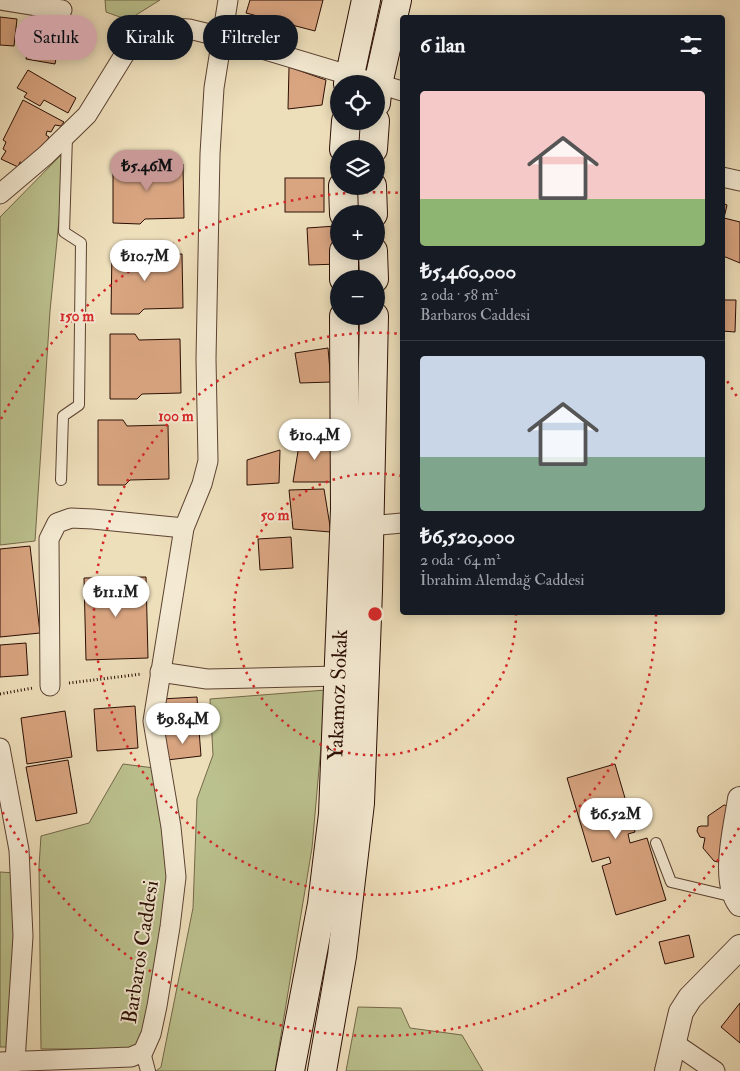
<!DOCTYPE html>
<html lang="tr">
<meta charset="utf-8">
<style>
body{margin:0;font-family:"IM FELL Double Pica",serif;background:#242831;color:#f1f3f6;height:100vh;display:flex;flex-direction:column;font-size:19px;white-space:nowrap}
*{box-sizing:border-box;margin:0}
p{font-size:16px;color:#9ea1a6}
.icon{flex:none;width:28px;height:28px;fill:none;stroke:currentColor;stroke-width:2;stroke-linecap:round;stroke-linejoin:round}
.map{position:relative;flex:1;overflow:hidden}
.panel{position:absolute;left:400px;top:15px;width:325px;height:600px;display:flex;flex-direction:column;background:#171b24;border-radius:5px;box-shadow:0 2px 12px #0003}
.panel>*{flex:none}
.guide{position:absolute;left:15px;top:15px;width:310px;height:45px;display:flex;gap:10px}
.buttons{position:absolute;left:330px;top:75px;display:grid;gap:10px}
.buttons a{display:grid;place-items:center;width:55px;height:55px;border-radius:50%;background:#171b24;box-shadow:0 2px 12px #0003;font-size:25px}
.price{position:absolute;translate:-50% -42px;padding:0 11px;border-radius:18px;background:#fff;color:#222;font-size:16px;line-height:32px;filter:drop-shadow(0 1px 2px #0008)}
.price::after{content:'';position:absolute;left:50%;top:30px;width:15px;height:11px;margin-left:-8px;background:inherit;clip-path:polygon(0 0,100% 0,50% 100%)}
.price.on{background:#c59692;color:#111}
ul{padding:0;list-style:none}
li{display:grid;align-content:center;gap:10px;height:265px;padding:0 20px}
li+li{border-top:1px solid #363941}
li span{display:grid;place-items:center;height:155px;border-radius:5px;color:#555}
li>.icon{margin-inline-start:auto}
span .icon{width:90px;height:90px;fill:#fffc;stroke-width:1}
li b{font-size:21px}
h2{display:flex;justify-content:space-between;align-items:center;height:60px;padding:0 20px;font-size:21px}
.pill{padding:0 18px;border-radius:22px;background:#171b24;box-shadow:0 2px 12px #0003;font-size:18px;line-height:45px}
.pill.on{background:#c59692;color:#111}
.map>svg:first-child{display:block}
.green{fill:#bbc18e;stroke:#736849}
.building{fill:#d9a581;stroke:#2b0e04}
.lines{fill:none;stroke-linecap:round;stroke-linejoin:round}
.service-casing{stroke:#5c4232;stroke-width:12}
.pedestrian-casing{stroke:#5c4232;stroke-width:16}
.minor-casing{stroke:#5c4232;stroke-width:21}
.tertiary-casing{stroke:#5c4232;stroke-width:26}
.secondary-casing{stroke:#2b0e04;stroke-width:30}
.path{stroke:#2b0e04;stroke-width:3;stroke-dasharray:1 2.5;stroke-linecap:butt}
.service{stroke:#f4ead3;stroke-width:10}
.pedestrian{stroke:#f4ead3;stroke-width:14}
.minor{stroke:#f4ead3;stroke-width:19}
.tertiary{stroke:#f4ead3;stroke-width:24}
.secondary{stroke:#f4ead3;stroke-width:28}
.ring{fill:none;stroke:#d62828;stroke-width:2.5;stroke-dasharray:2.5 5}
.labels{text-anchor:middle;stroke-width:4;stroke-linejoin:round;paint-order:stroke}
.street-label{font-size:21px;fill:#2b0e04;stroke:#f4ead3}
.centre{fill:#d62828;stroke:#f4ead3;stroke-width:2.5}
.ring-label{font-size:15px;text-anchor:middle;font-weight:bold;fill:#d62828;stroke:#f4ead3;stroke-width:4;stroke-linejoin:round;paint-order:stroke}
</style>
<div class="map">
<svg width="740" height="1071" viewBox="0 0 740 1071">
<rect width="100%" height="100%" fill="#eedfbb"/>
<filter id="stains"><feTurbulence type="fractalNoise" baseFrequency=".004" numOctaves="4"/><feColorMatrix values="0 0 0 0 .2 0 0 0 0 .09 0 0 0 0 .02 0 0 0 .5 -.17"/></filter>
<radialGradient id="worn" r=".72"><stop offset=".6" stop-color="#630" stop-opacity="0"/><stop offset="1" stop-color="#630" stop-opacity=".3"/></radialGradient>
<g class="green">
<polygon points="105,0 160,0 128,20 106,12"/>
<polygon points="63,153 63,180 50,311 35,541 0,545 0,217"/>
<polygon points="326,690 312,848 275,1071 156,1071 161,1067 193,908 197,799 213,755 210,699"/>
<polygon points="123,764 154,768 178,841 142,1049 41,1049 39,866 41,836 89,823"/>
<polygon points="0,872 16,873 18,1047 0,1047"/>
<polygon points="358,1007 401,1008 410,1028 462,1035 483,1071 346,1071"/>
</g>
<g class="building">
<polygon points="250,0 323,0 315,31 246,13"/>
<polygon points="0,17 17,19 14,46 0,45"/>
<polygon points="32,26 61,31 55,64 26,59"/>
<polygon points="289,67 326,80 322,105 288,109"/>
<polygon points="28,70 76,98 68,113 44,100 40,106 24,97 27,93 17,88"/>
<polygon points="23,100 64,122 61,126 55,125 51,132 47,131 46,135 49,137 43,149 38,149 33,159 25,164 20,162 18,167 1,159 6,151 3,149 6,142 3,140"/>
<polygon points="113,159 138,159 142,165 183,164 184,218 145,219 140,224 113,223"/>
<rect x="285" y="178" width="39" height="34"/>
<polygon points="722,203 727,205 724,218 740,222 740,263 723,256 722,259"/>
<polygon points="336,226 339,264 309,265 307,228"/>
<polygon points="112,249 137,249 141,254 182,254 183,308 144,309 139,314 111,314"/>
<polygon points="722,300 736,300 735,332 722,331"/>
<polygon points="110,334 135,334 139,340 180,339 181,393 142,394 137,399 110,399"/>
<polygon points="328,348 331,382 300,383 295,353"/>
<polygon points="98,420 123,420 127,426 168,425 169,479 130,480 125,485 98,485"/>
<polygon points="300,439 336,441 333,482 293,482"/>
<polygon points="280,450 279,483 247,485 247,460"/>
<polygon points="324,489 331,532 293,529 289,490"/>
<polygon points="291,537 293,568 260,570 258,539"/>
<polygon points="30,546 40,633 0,637 0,549"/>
<polygon points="146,577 148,658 86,660 84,578"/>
<polygon points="26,643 28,675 0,677 0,645"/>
<polygon points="197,697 199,730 164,733 161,699"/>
<polygon points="135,706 138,748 97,751 94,709"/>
<polygon points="65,711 72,757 27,764 21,718"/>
<polygon points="199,730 201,756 167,760 164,733"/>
<polygon points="68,760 77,813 36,821 26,767"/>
<polygon points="615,764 635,832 628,834 630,843 647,838 666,900 616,915 602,866 611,863 609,857 592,862 567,778"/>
<polygon points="724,805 738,808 726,864 714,861 703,848 705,838 700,837 697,831 698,827 701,826 708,826 708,816"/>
<polygon points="689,935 694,957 665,964 659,942"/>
<polygon points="740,1003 740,1043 721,1027"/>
</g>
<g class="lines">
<g class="service-casing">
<g id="service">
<polyline points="61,480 63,416 79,405 81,243 64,232 67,136"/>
<polyline points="656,843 671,882 734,897"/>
</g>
</g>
<g class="pedestrian-casing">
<polyline id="pedestrian" points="143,1052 148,1071"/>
</g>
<g class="minor-casing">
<g id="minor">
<polyline points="0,0 62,10"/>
<polyline points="722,177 740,181"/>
<polyline points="0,194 46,155 87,115 126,52 148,35 173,28 189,29 222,37 402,91"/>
<polyline points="369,526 402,523"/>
<polyline points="160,672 207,679 338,676"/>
<polyline points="50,686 49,539 57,523 71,518 93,519 184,528"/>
<polyline points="0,748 19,850 23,936 15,1062"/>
<polyline points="674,1043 715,1071"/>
<polyline points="0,1062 131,1057 143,1052 151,1034 157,1006 170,927 176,877 171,827 153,721 184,528 202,484 208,461 206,359 210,154 214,88 228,0"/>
</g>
</g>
<g class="tertiary-casing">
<g id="tertiary">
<path d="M 740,799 C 736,827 722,880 740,904"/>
<polyline points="667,1071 681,1012 690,998 740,947"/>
</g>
</g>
<g class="secondary-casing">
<g id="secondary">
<polyline points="348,84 366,0"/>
<polyline points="376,103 378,84 397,0"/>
<polyline points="344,149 346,121"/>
<polyline points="373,149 375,121"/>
<polyline points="343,186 344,214"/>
<polyline points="372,186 373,214"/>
<polyline points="344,251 344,279"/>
<polyline points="373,251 374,279"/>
<path id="s1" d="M 290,1071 L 322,904 L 333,814 L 345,509 L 344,316"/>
<polyline points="322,1071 342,956 360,803 368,590 374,316"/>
</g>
</g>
<g class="path">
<polyline points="69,683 142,674"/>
<polyline points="0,694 33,688"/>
</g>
<use href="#service" class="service"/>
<use href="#pedestrian" class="pedestrian"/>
<use href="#minor" class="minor"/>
<use href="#tertiary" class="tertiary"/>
<use href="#secondary" class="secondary"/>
</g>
<g class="ring">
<path d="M516 613A141 141 0 1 1 402 476"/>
<path d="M656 614A281 281 0 1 1 402 334"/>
<path d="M739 828A422 422 0 0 1 1 809M1 419A422 422 0 0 1 401 193M723 375A422 422 0 0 1 739 400"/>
</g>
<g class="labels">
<g class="street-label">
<text dy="7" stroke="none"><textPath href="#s1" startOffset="380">Yakamoz Sokak</textPath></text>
<text transform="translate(140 952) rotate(-81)" y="7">Barbaros Caddesi</text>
</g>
</g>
<circle cx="375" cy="614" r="8" class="centre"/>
<g class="ring-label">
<text x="77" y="321">150 m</text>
<text x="176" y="421">100 m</text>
<text x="275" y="520">50 m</text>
</g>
<rect width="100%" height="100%" filter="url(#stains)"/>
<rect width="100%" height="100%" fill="url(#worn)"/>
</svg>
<div class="buttons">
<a><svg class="icon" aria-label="locate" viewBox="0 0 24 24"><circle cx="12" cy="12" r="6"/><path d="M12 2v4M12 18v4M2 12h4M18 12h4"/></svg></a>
<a><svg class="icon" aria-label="layers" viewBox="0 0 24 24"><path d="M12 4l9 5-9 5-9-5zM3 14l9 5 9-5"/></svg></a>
<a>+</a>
<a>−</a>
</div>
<b class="price on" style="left:147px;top:192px">₺5.46M</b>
<b class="price" style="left:145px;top:282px">₺10.7M</b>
<b class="price" style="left:315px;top:461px">₺10.4M</b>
<b class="price" style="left:116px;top:618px">₺11.1M</b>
<b class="price" style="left:183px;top:745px">₺9.84M</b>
<b class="price" style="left:616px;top:840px">₺6.52M</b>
<div class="guide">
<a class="pill on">Satılık</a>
<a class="pill">Kiralık</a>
<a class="pill">Filtreler</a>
</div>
<section class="panel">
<h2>6 ilan<svg class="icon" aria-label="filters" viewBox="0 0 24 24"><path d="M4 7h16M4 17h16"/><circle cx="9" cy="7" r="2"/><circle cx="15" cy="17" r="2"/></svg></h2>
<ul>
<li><span style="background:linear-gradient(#f6c9c9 70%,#8fb573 0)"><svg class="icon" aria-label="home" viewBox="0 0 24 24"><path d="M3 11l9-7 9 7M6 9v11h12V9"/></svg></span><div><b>₺5,460,000</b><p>2 oda · 58 m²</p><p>Barbaros Caddesi</p></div></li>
<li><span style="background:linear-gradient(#c9d6e8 65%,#7fa58c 0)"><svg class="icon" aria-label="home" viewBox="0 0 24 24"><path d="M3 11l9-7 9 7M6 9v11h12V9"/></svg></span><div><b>₺6,520,000</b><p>2 oda · 64 m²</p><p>İbrahim Alemdağ Caddesi</p></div></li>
</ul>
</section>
</div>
